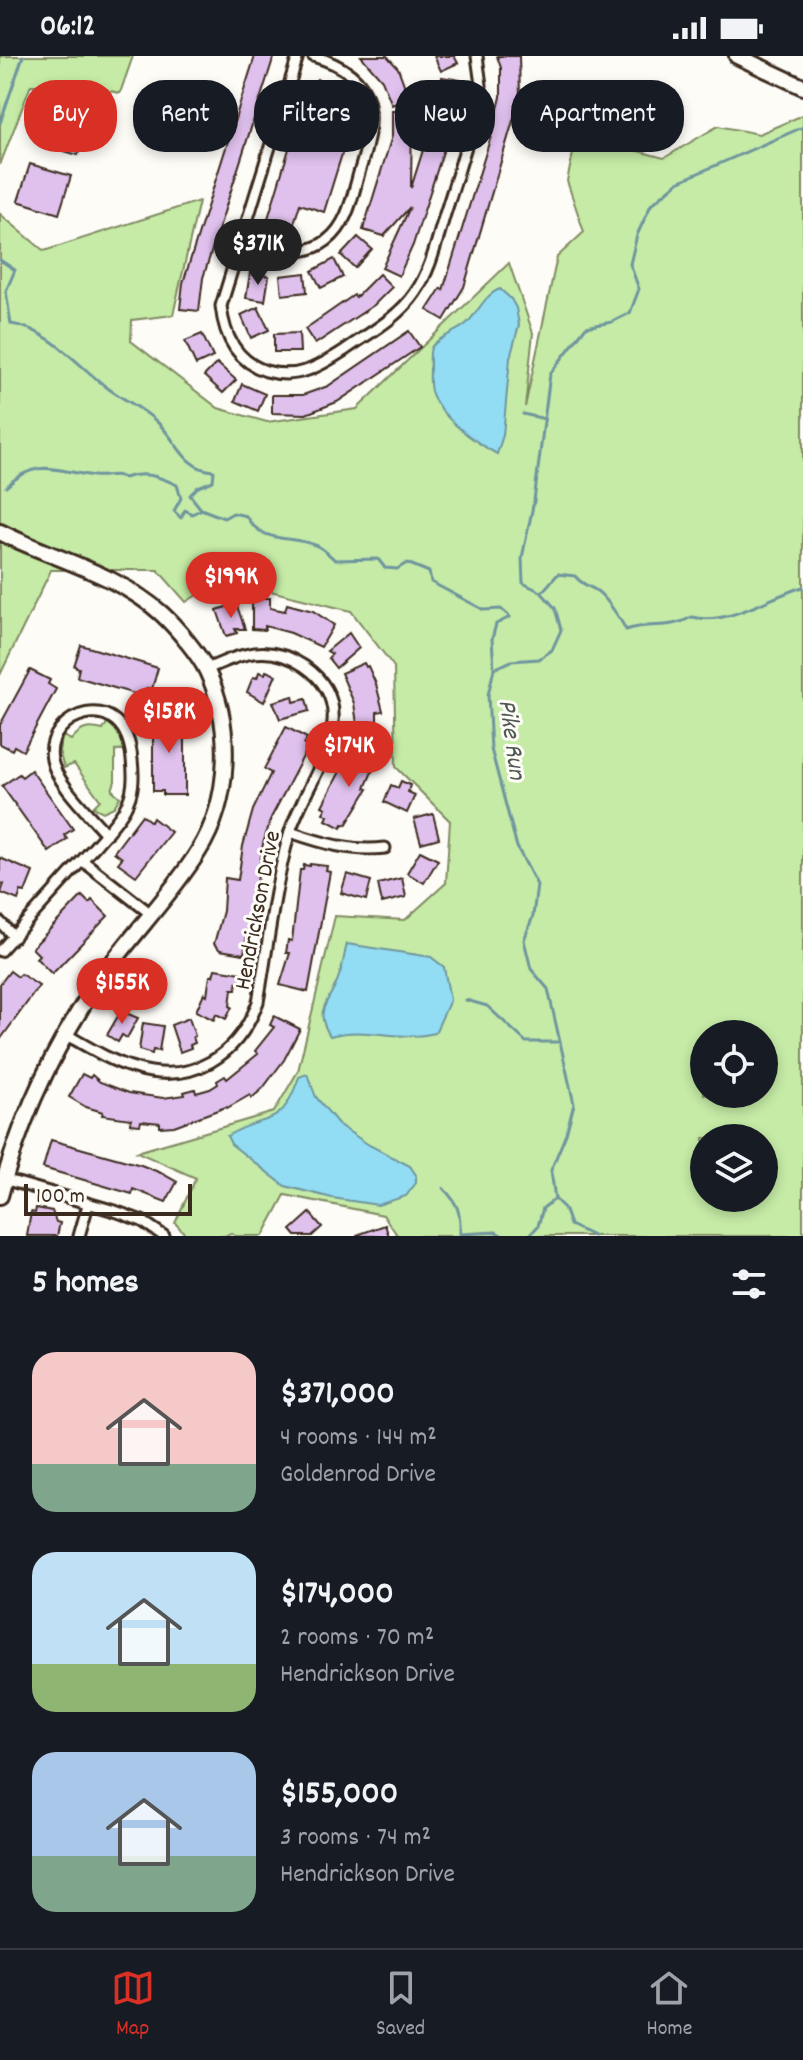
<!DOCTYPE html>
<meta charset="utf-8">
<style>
body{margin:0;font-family:Dekko,sans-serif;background:#20242c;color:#f1f3f6;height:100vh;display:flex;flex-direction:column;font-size:30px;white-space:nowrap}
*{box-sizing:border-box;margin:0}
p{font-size:26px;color:#9ea1a6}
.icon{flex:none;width:44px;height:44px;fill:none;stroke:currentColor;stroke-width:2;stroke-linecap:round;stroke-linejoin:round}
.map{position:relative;height:1180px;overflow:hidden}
.side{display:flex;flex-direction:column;background:#171b24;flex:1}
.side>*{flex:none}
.hud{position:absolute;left:24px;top:24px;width:756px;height:72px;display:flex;gap:16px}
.controls{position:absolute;left:690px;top:964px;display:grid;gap:16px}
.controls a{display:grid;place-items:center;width:88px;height:88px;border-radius:50%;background:#171b24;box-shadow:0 4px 12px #0003;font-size:40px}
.scale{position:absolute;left:24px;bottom:20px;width:168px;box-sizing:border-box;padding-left:8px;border:4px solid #3b2a1e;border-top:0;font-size:22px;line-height:28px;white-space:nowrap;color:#3b2a1e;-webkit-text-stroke:6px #fdfcf7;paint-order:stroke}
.price{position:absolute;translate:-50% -68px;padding:0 18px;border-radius:28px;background:#d93025;color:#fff;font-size:26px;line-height:52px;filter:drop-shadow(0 2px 4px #0008)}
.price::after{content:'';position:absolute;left:50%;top:48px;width:24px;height:18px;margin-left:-12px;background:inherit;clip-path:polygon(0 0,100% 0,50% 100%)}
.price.active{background:#222;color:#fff}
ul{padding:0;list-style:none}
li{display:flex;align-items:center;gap:24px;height:200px;padding:0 32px}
li span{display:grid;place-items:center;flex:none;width:224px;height:160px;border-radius:24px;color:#555}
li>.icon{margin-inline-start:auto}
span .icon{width:96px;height:96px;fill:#fffc;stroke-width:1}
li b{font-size:34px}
h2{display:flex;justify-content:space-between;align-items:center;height:96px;padding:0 32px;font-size:34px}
.chip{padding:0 28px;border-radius:32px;background:#171b24;box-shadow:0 4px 12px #0003;font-size:28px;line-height:72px}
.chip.active{background:#d93025;color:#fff}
.status{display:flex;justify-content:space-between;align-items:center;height:56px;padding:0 40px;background:#171b24;direction:ltr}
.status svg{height:22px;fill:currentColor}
.dock{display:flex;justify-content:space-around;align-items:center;height:112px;border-top:2px solid #363941;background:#171b24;font-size:22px;color:#9ea1a6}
.dock a{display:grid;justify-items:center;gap:4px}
.dock .active{color:#d93025}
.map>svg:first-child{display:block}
.green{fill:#c5eba6;stroke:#808a62;stroke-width:2;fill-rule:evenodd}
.water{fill:#92ddf3;stroke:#6f959e;stroke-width:2}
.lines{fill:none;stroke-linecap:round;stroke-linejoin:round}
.stream{stroke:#6f959e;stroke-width:3}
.building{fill:#e0c1ee;stroke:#3b2a1e;stroke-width:2}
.street-casing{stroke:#3b2a1e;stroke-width:15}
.secondary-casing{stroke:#3b2a1e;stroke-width:20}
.street{stroke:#fdfcf7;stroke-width:9}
.secondary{stroke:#fdfcf7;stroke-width:14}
.labels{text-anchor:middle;stroke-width:6;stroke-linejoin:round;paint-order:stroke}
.street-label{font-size:24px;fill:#3b2a1e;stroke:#fdfcf7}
.water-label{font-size:26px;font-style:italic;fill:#515753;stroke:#fdfcf7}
</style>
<div class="status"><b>06:12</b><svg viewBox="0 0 49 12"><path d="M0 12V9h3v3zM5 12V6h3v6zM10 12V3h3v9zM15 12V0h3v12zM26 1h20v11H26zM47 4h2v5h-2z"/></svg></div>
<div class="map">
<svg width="803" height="1180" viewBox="0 0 803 1180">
<rect width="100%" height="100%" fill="#fdfcf7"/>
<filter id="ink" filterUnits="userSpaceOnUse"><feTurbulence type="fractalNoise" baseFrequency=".0125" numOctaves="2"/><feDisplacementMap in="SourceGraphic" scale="16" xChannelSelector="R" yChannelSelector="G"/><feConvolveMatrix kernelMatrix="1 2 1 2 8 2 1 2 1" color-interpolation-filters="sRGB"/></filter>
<g filter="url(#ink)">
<g class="green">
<polygon points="0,0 133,0 120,37 84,30 31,29 0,109"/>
<path d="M 803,59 L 803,1180 L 398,1180 L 383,1159 L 285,1139 L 263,1180 L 235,1180 L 231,1177 L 225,1180 L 187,1180 L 175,1167 L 196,1122 L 137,1096 L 274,1056 L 298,1015 L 335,860 L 405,864 L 446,827 L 450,765 L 396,711 L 394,611 L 351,555 L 222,523 L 186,546 L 158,514 L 51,514 L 0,619 L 0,158 L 44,195 L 199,145 L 173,259 L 132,264 L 131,285 L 218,352 L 267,366 L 357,353 L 509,207 L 533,277 L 525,351 L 557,201 L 584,176 L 567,125 L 577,79 L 664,102 L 718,70 L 759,78 ZM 704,978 L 764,978 L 764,1038 L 704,1038 ZM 704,1082 L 764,1082 L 764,1142 L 704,1142 Z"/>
<path d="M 108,665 L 115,670 L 125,690 L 123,694 L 115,695 L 115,725 L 112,734 L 120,741 L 114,751 L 103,756 L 93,751 L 100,744 L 74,708 L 64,712 L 59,695 L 63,680 L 71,684 C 81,672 88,670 103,674 Z"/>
</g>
<g class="water">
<path d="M 500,233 L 511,243 L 516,252 L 519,269 L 510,302 L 503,379 L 497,398 C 475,386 439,361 431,335 C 429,327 430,318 430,310 C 430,304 429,297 431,292 C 436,282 457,276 466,268 C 478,257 484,239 500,233 Z"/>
<path d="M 347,888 L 431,901 L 444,911 L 450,944 L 435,977 C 398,986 367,970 330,980 C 312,952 331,946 339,920 C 343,910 344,899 347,888 Z"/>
<path d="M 307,1018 L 316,1041 L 339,1069 L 369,1089 L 410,1110 L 416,1119 L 416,1127 L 406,1140 L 378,1149 L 332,1142 L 285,1130 L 231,1088 L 227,1080 C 269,1055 280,1076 299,1021 Z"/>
</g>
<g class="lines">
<g class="stream">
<polyline points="0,67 23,0"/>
<path d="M 0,204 L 15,214 L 6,235 L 11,268 C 50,273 79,311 109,333 C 124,344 142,352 156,365 C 178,384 182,413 214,415 L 213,425 L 198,431 L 190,439 L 201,453 L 224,462 L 233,457 L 246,460 C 262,488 289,479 315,489 C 322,491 329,499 335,504 L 378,503 L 385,512 L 397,513 L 407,507 L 429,516 L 431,526 L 484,554 L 501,553 L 510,561 L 496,568 L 492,583 L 494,613"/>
<polyline points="523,358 545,363"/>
<path d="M 6,431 C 37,401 56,415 94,420 C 105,422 114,416 124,422 C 144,415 158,420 177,429 L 181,442 L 174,455 L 181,462 L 185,454 L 192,458 L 200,454"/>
<path d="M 542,536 L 558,518 L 575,520 C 582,529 588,529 597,535 C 606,541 621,564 626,574 C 652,565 666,575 692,561 C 729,570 768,541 803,531"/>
<polyline points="466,944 487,950 526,986 559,986"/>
<path d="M 443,1132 C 458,1147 461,1157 460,1178 L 496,1176 L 503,1180"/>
<polyline points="529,1180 538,1170 543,1152 555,1143"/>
<polyline points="593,1180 570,1169 564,1152 555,1143 551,1114 566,1078 574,1048 548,933 531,913 524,884 533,860 537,829 517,791 491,693 488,639 494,613 511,605 539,603 552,594 561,574 555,552 541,536 523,527 522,502 534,445 550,318 586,271 612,266 630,257 639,233 630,208 637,179 651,149 678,126 803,71"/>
</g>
</g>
<g class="building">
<polygon points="255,0 274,0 203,222 199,255 180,253 183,227"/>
<polygon points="361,0 387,0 398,12 409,42 392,49 382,24"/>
<polygon points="434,0 454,0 458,7 441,15"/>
<polygon points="497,0 519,0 520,41 464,231 444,264 427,254 441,232 443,234 492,77 501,41 501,12"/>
<polygon points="442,21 461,24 458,49 413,189 399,220 382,212 410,151 384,180 363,174 392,80 392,55 412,55 411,132 436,53 438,54"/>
<polygon points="317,23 338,38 327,53 306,39"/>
<polygon points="48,49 90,62 78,99 36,87"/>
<polygon points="301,53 351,69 324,156 300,148 291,177 266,169"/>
<polygon points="30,108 71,120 59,158 18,145"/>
<polygon points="358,181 372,193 355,212 341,199"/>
<polygon points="334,203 343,221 321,232 312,215"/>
<polygon points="250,217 269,220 265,245 246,242"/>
<polygon points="305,217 307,236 282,239 280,220"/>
<polygon points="379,218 392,231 374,249 315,288 305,273 354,239 356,241"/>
<polygon points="258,251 269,274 251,282 241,259"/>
<polygon points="409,275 420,291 337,346 306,358 272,357 272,339 303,339 328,330"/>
<polygon points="299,277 300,296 274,296 274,278"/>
<polygon points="202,278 213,301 196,309 185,285"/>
<polygon points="217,307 236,324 223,337 204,320"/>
<polygon points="242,328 265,338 258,355 235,345"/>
<polygon points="256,542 270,542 270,552 285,555 287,548 313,555 334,569 321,591 291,577 265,570 265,574 252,573 252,544"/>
<polygon points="232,549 237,550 245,573 235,573 237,577 226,580 217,554"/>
<polygon points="349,577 359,592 336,612 328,602 332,598 327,595"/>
<polygon points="81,589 158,612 152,633 147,632 145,641 77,621 79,612 74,610"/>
<polygon points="364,607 366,611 368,610 376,628 383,655 377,656 377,671 383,671 382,689 358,688 360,681 354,681 354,668 357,668 354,647 341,617"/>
<polygon points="30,614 50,624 48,628 56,633 23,695 14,690 12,694 0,688 0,669"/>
<polygon points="266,615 276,619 264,646 247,636 253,621 257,622 259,616 265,618"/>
<polygon points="293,640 294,646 306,643 309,655 280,663 273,646"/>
<polygon points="185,659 185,739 163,739 163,735 153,735 153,664 162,664 162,660"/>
<polygon points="286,671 307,682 304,689 308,691 271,762 263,788 254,845 252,845 244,898 220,894 214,888 223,855 225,822 238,824 243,790 253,754 271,717 264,713"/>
<polygon points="355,695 376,703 375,709 365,732 368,733 346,769 343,768 341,772 326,764 328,760 323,757 326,752 322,750 348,700 352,702"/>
<polygon points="31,714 73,773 64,779 67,783 49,796 2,730 19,718 22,721"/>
<polygon points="401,725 410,729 408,736 415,739 407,757 384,746 391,729 398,732"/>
<polygon points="433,758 439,782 421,787 414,763"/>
<polygon points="142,759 151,766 153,762 171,776 136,820 118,807 122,802 114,796"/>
<polygon points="420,795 438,804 424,827 407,817"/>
<polygon points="0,802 33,816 25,836 21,835 18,844 1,837 4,828 0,827"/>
<polygon points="310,808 327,810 326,815 330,816 308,936 280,929 290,897 286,897 288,884 292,885 300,814 303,814 304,809 310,810"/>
<polygon points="347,818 371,825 366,844 341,837"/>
<polygon points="402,822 406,841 382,847 378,828"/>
<polygon points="82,840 89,847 92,844 108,860 52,918 36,902 39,899 32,892"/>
<polygon points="215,913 242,917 240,928 237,927 236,933 232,933 230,950 232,951 226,963 216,958 214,964 196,955 204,937 207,939 210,920 213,920"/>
<polygon points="10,915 18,921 21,918 39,930 0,984 0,928"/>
<polygon points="121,955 138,962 127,982 122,979 118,986 107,979"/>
<polygon points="274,960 300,973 284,1004 263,1032 252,1042 250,1039 227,1052 226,1051 174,1070 160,1071 160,1067 141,1065 140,1069 130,1068 131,1063 102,1059 103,1056 86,1051 69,1041 82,1018 90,1022 92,1019 100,1026 129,1037 163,1042 185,1039 184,1036 195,1033 196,1037 210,1033 218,1028 217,1025 225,1020 227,1023 258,998 255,995 274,971 270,969"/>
<polygon points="189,962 195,980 193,981 195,987 190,989 191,992 180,996 171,969"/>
<polygon points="143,967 163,970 159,995 153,994 152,998 139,994"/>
<polygon points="51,1084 141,1109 161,1117 177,1126 166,1146 133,1133 132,1138 43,1112"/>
<polygon points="36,1152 52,1155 56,1166 60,1167 57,1180 27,1180 31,1156 35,1157"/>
<polygon points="310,1157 322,1171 312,1180 296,1180 291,1174"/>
<polygon points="385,1169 389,1180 357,1180 357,1179"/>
</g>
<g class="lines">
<g class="street-casing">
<g id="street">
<path d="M 298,0 L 221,250 C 224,279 236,305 266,315 C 297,324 319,311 345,294 C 369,277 398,262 415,237 C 431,214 437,184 445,158 C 457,121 468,84 479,47 L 481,29 L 477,0"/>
<path d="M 239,186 C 279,198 325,207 346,159 C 352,146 355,131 359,117 C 377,60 381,20 313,0"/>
<path d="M 290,776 C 322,787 351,796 385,792"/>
<polyline points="83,805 151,858"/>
<polyline points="0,866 14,881"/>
<path d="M 0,895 L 95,790 C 105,778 118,765 125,752 C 134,736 134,721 132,704 C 126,627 43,657 52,704 C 56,727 90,759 106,778"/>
<path d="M 67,979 C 88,991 110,1005 134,1012 C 192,1030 238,1000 258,946 C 268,890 274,833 289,779 C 304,725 371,656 304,610 C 269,586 241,598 207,613"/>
<polyline points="0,1122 115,1155 142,1165 164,1180"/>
<polyline points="79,1180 88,1149"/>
</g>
</g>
<g class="secondary-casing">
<g id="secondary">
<polyline points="737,0 803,31"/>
<path d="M 0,476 C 53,503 117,517 162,558 C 176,571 199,598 207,615 C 233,670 231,744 198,796 C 166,847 120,890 88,941 C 49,1002 18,1070 0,1140"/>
</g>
</g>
<use href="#street" class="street"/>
<use href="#secondary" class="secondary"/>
</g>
</g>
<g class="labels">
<g class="street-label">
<text transform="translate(256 854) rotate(-79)" y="8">Hendrickson Drive</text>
</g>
<g class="water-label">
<text transform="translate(514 683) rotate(82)" y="9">Pike Run</text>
</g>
</g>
</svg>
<div class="controls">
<a><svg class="icon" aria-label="locate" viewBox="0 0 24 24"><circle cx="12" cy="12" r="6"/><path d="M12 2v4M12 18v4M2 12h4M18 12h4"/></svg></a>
<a><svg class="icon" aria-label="layers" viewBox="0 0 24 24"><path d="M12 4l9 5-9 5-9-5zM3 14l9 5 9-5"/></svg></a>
</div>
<div class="scale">100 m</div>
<b class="price active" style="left:258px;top:231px">$371K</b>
<b class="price" style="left:231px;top:564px">$199K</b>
<b class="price" style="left:169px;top:699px">$158K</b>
<b class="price" style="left:349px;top:733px">$174K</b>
<b class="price" style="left:122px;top:970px">$155K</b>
<div class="hud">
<a class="chip active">Buy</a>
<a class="chip">Rent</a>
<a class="chip">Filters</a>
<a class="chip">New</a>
<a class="chip">Apartment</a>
</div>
</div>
<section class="side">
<h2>5 homes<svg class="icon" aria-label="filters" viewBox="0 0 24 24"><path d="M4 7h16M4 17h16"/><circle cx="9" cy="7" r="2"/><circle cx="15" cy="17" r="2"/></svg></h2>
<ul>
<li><span style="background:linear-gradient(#f6c9c9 70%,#7fa58c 0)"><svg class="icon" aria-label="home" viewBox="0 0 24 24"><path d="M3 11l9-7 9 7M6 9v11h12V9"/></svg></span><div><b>$371,000</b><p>4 rooms · 144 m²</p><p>Goldenrod Drive</p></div></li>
<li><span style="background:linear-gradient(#bfe0f5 70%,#8fb573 0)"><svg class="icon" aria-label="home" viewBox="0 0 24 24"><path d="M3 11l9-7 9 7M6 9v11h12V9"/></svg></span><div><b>$174,000</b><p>2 rooms · 70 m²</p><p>Hendrickson Drive</p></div></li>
<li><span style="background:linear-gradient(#a9c7e8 65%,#7fa58c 0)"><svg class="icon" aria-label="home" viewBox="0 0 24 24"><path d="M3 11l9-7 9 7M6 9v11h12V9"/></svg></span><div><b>$155,000</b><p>3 rooms · 74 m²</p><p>Hendrickson Drive</p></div></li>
</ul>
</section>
<nav class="dock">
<a class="active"><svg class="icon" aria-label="map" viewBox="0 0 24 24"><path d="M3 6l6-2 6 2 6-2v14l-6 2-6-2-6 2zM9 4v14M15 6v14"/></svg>Map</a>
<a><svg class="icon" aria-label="saved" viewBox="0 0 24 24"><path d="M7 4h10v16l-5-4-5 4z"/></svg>Saved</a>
<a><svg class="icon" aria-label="home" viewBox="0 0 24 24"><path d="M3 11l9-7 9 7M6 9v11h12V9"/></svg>Home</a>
</nav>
